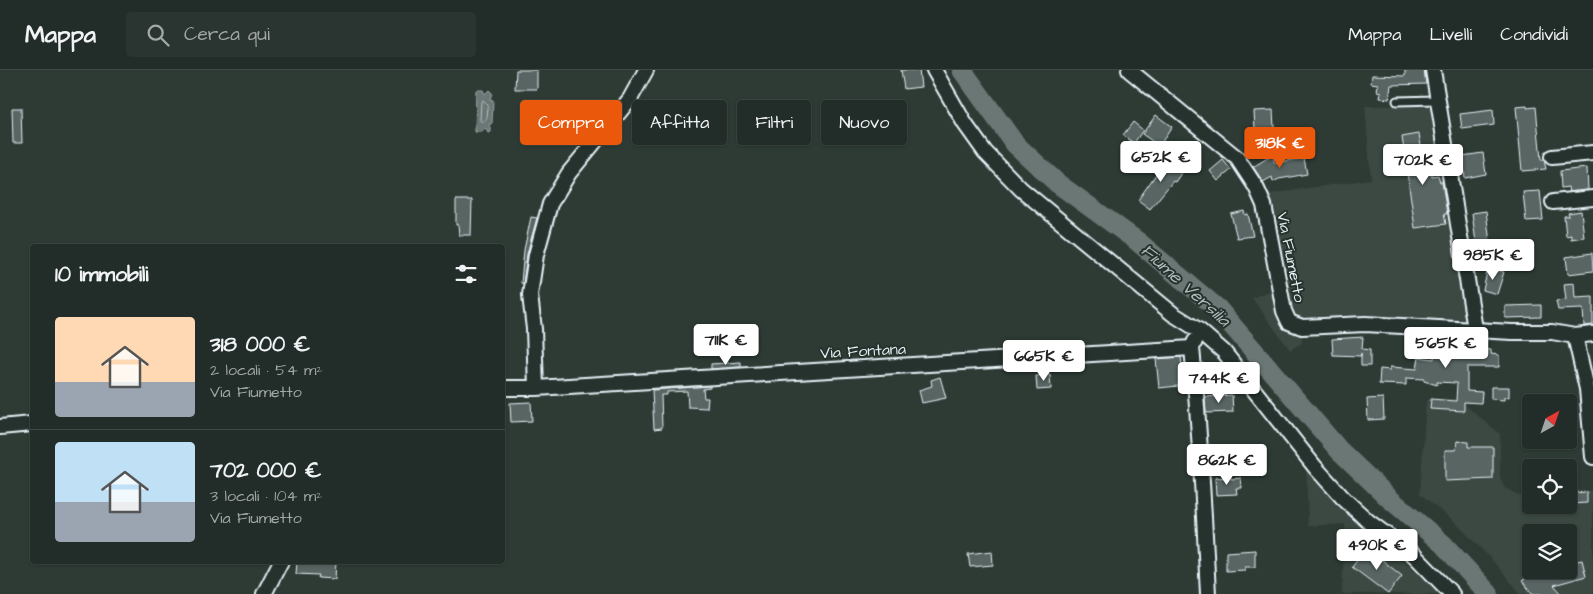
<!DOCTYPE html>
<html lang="it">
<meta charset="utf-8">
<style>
body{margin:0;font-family:"Architects Daughter",sans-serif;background:#2a3430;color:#f1f3f6;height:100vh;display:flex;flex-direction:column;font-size:19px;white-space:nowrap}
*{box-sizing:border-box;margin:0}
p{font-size:16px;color:#a2a7a8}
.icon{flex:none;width:28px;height:28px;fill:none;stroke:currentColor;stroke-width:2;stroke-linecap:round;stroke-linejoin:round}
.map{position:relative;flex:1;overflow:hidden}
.side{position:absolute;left:30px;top:174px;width:475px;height:320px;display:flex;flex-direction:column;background:#222c28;border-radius:5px;box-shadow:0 1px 4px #0004,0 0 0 1px #3f4845}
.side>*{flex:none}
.banner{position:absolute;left:520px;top:30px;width:475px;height:45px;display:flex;gap:10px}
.needle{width:32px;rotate:40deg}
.buttons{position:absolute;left:1522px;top:324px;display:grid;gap:10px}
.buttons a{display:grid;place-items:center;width:55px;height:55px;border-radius:5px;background:#222c28;box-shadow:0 1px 4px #0004,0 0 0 1px #3f4845;font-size:25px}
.price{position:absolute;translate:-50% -42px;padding:0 11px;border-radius:5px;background:#fff;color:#222;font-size:16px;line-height:32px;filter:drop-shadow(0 1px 2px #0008)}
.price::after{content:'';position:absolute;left:50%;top:30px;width:15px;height:11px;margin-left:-8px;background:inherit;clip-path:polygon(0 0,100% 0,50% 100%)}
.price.on{background:#ea580c;color:#fff}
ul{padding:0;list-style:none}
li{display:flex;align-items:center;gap:15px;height:125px;padding:0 25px}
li+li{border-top:1px solid #3f4845}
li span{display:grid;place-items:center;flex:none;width:140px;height:100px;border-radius:5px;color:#555}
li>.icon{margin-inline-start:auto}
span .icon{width:60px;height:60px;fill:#fffc;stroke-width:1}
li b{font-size:21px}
h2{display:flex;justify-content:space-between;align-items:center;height:60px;padding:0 25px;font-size:21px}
.pill{padding:0 18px;border-radius:5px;background:#222c28;box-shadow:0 1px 4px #0004,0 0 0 1px #3f4845;font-size:18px;line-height:45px}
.pill.on{background:#ea580c;color:#fff}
header{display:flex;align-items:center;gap:30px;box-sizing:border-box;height:70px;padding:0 25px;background:#222c28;border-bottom:1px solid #3f4845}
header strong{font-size:24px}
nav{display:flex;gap:28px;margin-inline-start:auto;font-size:18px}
.search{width:350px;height:45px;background:#2a3430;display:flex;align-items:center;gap:12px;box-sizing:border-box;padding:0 18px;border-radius:5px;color:#a2a7a8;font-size:19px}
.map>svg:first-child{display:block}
.built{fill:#3b4843;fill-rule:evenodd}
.water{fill:#6b7775;stroke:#9da8a9}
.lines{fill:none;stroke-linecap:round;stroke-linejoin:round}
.shore{stroke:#b6c0c4;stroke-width:1}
.river{stroke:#6b7775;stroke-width:20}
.building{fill:#596563;stroke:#e8f1f8}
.service-casing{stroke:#e8f1f8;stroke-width:11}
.minor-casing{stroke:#e8f1f8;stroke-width:18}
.service{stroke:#26332d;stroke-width:7}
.minor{stroke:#26332d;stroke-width:14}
.labels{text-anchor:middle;stroke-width:4;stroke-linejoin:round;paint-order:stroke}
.street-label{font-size:16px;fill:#e8f1f8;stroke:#26332d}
.water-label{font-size:18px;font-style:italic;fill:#b0babd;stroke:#26332d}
</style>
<header>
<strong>Mappa</strong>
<div class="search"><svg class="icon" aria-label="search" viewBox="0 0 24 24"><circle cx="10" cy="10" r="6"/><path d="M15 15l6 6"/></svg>Cerca qui</div>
<nav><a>Mappa</a><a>Livelli</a><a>Condividi</a></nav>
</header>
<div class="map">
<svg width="1593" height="524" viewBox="0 0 1593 524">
<rect width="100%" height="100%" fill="#2e3b35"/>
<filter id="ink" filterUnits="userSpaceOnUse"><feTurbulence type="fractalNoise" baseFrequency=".02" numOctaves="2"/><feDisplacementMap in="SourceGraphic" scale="10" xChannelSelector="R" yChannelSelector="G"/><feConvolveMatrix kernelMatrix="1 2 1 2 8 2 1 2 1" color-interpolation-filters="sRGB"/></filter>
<g filter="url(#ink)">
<g class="built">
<polygon points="1437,35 1471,256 1301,255 1302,273 1290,280 1252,228 1271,220 1256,126 1371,109 1365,36"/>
<path d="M 1452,329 L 1465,331 L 1465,335 L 1500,364 L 1500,408 L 1505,418 L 1520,426 L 1531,426 L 1531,435 L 1569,435 L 1569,422 L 1593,420 L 1593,524 L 1521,524 L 1492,490 L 1455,452 L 1420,424 L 1426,330 ZM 1531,462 L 1569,462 L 1569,500 L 1531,500 Z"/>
<polygon points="1306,393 1361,456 1432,514 1439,515 1447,524 1342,524 1345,454 1308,456"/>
</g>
<polygon class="water" points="476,20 483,20 485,24 489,20 492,23 490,29 493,30 492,53 489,55 491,58 491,62 488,63 485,58 482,62 475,62"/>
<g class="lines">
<polygon class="shore" points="483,30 488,35 487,48 483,53 480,50 481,32"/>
<polyline class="river" points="962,0 1015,74 1057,113 1137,171 1218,239 1339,380 1390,429 1443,474 1489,524"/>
</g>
<g class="building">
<polygon points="516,0 537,0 537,19 515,19"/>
<polygon points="901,0 919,0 921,17 904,19"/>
<polygon points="1405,0 1424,0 1426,14 1391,15 1389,29 1380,28 1381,22 1377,21 1378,14 1371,13 1372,5 1405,6"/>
<polygon points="1527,36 1527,38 1536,37 1541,90 1544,90 1546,99 1522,101 1516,37"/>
<polygon points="12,38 21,38 22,73 13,73"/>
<polygon points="1273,40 1275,75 1261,75 1259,59 1255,59 1254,41"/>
<polygon points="1493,40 1494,55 1462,59 1460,44"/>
<polygon points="1156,45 1172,57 1159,76 1142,64"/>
<polygon points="1133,52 1143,60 1134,73 1123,65"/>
<polygon points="1419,64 1424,93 1430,91 1432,106 1438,105 1440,112 1442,112 1447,144 1444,144 1446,154 1415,158 1402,67"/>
<polygon points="1483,83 1486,104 1465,108 1462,86"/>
<polygon points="1274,84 1274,93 1304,88 1307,104 1279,109 1273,112 1272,107 1263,112 1253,97"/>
<polygon points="1168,87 1184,99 1175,112 1173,111 1150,139 1138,130"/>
<polygon points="1223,90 1231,100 1218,111 1210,101"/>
<polygon points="1587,98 1588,120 1569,122 1568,117 1561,118 1560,101"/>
<polygon points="1540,121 1543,150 1526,151 1523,122"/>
<polygon points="456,130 472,130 471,165 459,165 458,155 456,155"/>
<polygon points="1244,141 1245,145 1248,144 1253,166 1237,168 1231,144"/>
<polygon points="1486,141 1490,173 1492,174 1505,173 1506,185 1478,187 1472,143"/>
<polygon points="1581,141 1584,167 1571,169 1571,165 1566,166 1564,146 1569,146 1568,143"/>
<polygon points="531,147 537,148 527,184 523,214 521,213 524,180"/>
<polygon points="1592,183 1593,201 1568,204 1566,187"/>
<polygon points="1488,198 1504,202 1497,224 1483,220"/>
<polygon points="1574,213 1575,228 1593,227 1593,255 1584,256 1583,239 1558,240 1556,231 1566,230 1564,214"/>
<polygon points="1541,235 1541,247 1505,248 1505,236"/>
<polygon points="1421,266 1478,269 1478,279 1491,280 1491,284 1499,285 1499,297 1467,297 1467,321 1482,322 1481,333 1464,332 1464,341 1430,339 1431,329 1456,331 1457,313 1437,312 1437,315 1424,311 1424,309 1406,308 1406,315 1379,314 1380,299 1390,300 1390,297 1417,299 1419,287 1434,289 1435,271 1421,271"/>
<polygon points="1363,267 1362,279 1370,280 1370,296 1361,296 1361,283 1361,286 1333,285 1332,269"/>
<polygon points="1181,287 1183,303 1185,302 1187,315 1159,318 1156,289"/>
<polygon points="741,292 741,297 711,299 711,294"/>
<polygon points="1047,305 1050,305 1051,319 1037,320 1036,306"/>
<polygon points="940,307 946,328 922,333 919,320 932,316 931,310"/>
<polygon points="710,316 710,318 703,319 704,328 708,328 707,338 688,337 687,321 667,322 667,325 661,325 662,358 654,359 652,320"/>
<polygon points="1491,317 1509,317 1509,327 1504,327 1504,330 1491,329"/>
<polygon points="1232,325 1233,342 1206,343 1205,327"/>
<polygon points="1383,328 1384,349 1368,350 1367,329"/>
<polygon points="531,332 532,351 511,352 510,333"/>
<polygon points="1457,371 1468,372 1468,377 1493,377 1493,409 1445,411 1445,380 1456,380"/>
<polygon points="1231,407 1231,409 1241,408 1242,418 1236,418 1237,424 1216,425 1215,408"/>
<polygon points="1587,422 1587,433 1569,434 1569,423"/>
<polygon points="1367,478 1402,506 1388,524 1352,497"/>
<polygon points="1255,480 1255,497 1245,497 1245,500 1226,501 1226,482"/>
<polygon points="992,481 993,495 970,497 968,484"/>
<polygon points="1582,490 1586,506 1554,515 1562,524 1533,524 1522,511 1525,509 1523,502 1531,500 1569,500 1569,493"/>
<polygon points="297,491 336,491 335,509 318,508 319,505 296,504"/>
</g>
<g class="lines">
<g class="service-casing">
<polyline id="service" points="1397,31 1437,30"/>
</g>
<g class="minor-casing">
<g id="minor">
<polyline points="934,0 965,54 985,82 1021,119 1173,244 1200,261 1224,282 1315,397 1343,428 1369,452 1414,485 1452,524"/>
<polyline points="1129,0 1237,88 1256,117 1264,135 1284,241 1289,252 1302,257 1365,254 1512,262 1552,262 1575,266 1593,264"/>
<polyline points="1433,0 1475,259"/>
<polyline points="1552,87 1593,83"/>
<polyline points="1553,132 1593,128"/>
<polyline points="1575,266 1587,319 1593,387"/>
<path d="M 1195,271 L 1192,278 C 1200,360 1204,442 1208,524"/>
<polyline points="502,318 536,318 534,259 530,225 536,185 550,134 569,103 630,29 646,0"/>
<polyline points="536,318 1192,278"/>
<polyline points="0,357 32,354"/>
<polyline points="264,524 281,491"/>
</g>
</g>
<use href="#service" class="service"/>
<use href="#minor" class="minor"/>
</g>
</g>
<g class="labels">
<g class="street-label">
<text transform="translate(1292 187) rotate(79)" y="6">Via Fiumetto</text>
<text transform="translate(863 280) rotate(-3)" y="6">Via Fontana</text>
</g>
<g class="water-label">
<text transform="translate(1186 215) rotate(42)" y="6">Fiume Versilia</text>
</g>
</g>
</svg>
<div class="buttons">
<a><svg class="needle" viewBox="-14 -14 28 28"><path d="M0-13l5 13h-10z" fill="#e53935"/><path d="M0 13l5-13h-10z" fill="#a2a7a8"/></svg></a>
<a><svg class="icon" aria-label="locate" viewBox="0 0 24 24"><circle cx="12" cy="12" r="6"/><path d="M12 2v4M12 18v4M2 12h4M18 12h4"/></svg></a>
<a><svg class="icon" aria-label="layers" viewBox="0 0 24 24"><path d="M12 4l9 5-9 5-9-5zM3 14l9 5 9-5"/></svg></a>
</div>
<b class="price on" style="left:1280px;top:99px">318K €</b>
<b class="price" style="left:1161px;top:113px">652K €</b>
<b class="price" style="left:1423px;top:116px">702K €</b>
<b class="price" style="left:1493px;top:211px">985K €</b>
<b class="price" style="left:726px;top:296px">711K €</b>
<b class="price" style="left:1446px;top:299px">565K €</b>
<b class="price" style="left:1044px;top:312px">665K €</b>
<b class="price" style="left:1219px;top:334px">744K €</b>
<b class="price" style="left:1227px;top:416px">862K €</b>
<b class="price" style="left:1377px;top:501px">490K €</b>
<div class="banner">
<a class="pill on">Compra</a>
<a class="pill">Affitta</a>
<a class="pill">Filtri</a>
<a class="pill">Nuovo</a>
</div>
<section class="side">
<h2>10 immobili<svg class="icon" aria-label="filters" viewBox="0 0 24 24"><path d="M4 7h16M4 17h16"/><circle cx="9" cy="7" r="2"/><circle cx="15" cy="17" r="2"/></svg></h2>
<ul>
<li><span style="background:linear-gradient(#ffd9b3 65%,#9aa5b1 0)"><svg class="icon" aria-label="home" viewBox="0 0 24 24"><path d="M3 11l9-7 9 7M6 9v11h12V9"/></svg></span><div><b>318 000 €</b><p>2 locali · 54 m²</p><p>Via Fiumetto</p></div></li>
<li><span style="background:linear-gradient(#bfe0f5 60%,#9aa5b1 0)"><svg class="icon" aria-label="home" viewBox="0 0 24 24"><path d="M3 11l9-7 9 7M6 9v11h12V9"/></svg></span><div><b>702 000 €</b><p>3 locali · 104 m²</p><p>Via Fiumetto</p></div></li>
</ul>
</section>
</div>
